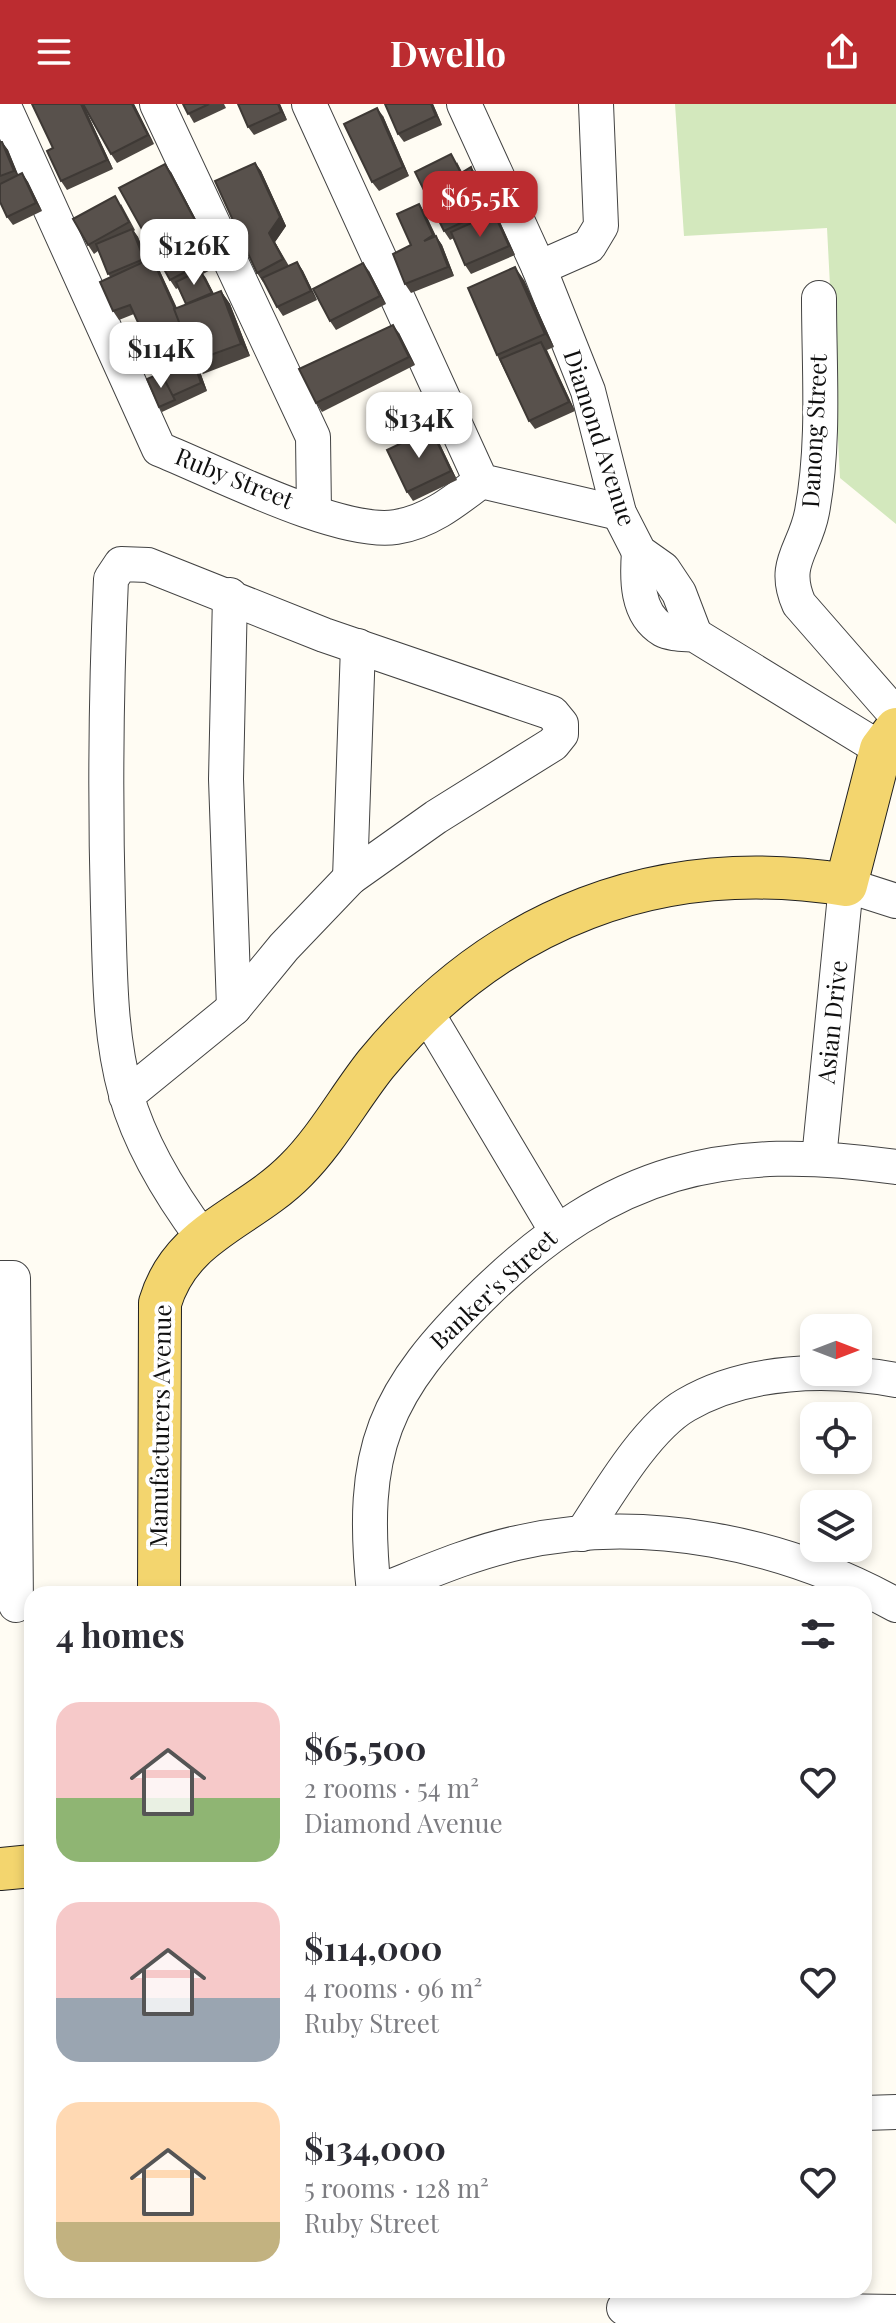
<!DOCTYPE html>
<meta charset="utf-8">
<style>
body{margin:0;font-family:"Playfair Display",serif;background:#f2f2f3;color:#2b2b33;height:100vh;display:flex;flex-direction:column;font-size:30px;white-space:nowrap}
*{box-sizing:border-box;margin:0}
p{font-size:26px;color:#7c7c81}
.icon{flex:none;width:44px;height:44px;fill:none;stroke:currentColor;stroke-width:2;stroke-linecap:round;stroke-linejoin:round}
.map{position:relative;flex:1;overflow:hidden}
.drawer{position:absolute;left:24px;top:1482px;width:848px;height:712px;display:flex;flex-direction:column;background:#fff;border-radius:24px;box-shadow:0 4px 12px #0003}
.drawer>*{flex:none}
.needle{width:52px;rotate:90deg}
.fabs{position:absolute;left:800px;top:1210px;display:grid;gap:16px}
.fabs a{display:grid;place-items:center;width:72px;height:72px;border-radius:16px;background:#fff;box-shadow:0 4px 12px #0003;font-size:40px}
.price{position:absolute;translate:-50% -68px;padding:0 18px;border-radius:16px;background:#fff;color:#222;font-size:26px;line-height:52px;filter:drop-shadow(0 2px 4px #0008)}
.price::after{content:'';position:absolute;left:50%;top:48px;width:24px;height:18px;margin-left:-12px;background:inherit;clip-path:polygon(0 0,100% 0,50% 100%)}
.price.selected{background:#bc2c30;color:#fff}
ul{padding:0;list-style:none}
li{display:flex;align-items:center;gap:24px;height:200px;padding:0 32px}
li span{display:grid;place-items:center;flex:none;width:224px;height:160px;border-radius:24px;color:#555}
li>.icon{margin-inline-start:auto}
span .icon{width:96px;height:96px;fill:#fffc;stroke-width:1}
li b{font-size:34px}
h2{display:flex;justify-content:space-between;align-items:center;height:96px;padding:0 32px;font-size:34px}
header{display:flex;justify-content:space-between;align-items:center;height:104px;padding:0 32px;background:#bc2c30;color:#fff;font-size:36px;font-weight:700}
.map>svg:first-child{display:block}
.green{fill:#d3e8bd}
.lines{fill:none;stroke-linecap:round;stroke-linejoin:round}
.minor-casing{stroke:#434343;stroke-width:36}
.major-casing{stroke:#212121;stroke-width:44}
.minor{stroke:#fff;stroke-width:34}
.major{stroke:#f3d56e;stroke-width:42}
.wall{fill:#4c4641}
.shaded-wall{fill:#3e3935}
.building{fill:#58514c;stroke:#3e3935;stroke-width:2}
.labels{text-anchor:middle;stroke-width:8;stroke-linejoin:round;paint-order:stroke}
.street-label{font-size:24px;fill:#101010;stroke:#fff}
</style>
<header><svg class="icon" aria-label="menu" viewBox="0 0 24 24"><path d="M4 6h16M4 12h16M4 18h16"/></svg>Dwello<svg class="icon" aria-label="share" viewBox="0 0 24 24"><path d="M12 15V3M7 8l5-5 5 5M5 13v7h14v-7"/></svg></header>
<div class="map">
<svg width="896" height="2219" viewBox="0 0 896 2219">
<rect width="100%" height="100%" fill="#fffcf3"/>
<polygon class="green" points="675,0 896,0 896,420 840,374 827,124 684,132"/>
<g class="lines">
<g class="minor-casing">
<g id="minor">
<path d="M 3,0 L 159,345 C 214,367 340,432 396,423 C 429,418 455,397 481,377"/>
<polyline points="157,0 313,333 314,408"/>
<polyline points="309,0 481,377 619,409"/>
<polyline points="464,0 539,164 588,287 619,409 639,448 663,465 679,489 695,531"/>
<polyline points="539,164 589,142 601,122 596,0"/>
<path d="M 819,194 C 819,264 825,338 812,408 C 805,446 781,459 799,500 L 896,611"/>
<path d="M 639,448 C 637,474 636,510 663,526 C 670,530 686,530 695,531 L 881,645"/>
<polyline points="230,491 226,675 234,904"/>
<polyline points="350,774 358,542"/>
<polyline points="425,906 556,1126"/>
<path d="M 126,992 L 234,904 L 284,843 L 350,774 L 436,713 L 553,640 L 561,630 L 561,620 L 552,609 L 324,531 L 148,461 L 121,460 L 111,475 C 106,584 105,694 108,803 C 110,865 109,930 126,990 C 141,1043 171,1091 203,1134"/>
<polyline points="819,1055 846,781 896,797"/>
<polyline points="0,1174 13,1174 16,1501"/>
<path d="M 582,1430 C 607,1392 646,1324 686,1301 C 747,1265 829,1264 896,1276"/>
<path d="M 374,1489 C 359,1345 383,1288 486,1188 C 612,1066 724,1038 896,1063"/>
<path d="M 372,1490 C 419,1472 467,1450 517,1439 C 644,1410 784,1439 896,1501"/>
<polyline points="864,2009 896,2008"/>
<polyline points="624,2204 896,2208"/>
</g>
</g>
<g class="major-casing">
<g id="major">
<path d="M 159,1490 L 160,1199 C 181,1128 248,1115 296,1066 C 327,1035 349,994 376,960 C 497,813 660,751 846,781 L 881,645 L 896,625"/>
<polyline points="0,1765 32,1762"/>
</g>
</g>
<use href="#minor" class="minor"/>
<use href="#major" class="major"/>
</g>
<g class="wall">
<polygon points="83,0 113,65 67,86 61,77 53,44"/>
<polygon points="134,0 154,40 117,59 111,50"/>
<polygon points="183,0 224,0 226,4 194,19"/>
<polygon points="238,0 280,0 287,16 254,31 248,23"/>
<polygon points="385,0 433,0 442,21 404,38 398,30"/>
<polygon points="383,12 409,72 379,87 372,78"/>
<polygon points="0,38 2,38 8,46 18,71 22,69 28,78 42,107 13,121 7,113 0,98"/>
<polygon points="457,58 462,68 471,63 477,72 480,82 472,88 484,114 494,109 500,118 515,151 471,170 465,161 454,134 450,136 444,127"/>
<polygon points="255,59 261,67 286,122 275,138 289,162 297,158 303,167 317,196 283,212 277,203 264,178 263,178 257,169"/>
<polygon points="171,68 203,129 200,134 216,163 203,170 214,190 221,187 230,200 250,252 203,270 199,265 207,287 162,308 159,303 161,269 134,210 119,216 113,207 110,173 98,147 94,150 88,141 121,100 135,126 134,127 138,133 147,156 158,163 177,204 186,200 178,184 176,185 170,176 119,84"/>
<polygon points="419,100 425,109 436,132 442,141 454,172 411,189 405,180 411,141"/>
<polygon points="369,167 386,200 336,226 330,217"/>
<polygon points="524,176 554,243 547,246 575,307 535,325 529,317 497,251"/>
<polygon points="399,229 415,261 322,308 316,299"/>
<polygon points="437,334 457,376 413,397 407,388"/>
</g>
<g class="shaded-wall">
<polygon points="81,0 83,0 113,65 107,56"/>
<polygon points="132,0 134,0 154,40 148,31"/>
<polygon points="278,0 280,0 287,16 281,8"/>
<polygon points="431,0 433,0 442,21 436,12"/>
<polygon points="377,4 383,12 409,72 403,63"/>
<polygon points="2,38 8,46 20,75 14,67"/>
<polygon points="255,59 261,67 286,122 275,138 289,164 269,129"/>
<polygon points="165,60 171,68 203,129 200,134 216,163 194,125"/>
<polygon points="471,63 477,72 480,82 474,73"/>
<polygon points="22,69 28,78 42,107 36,99"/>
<polygon points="465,79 472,88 486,119 480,110"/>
<polygon points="419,100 425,109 439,140 433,131"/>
<polygon points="494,109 500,118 515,151 509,142"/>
<polygon points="132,125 138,133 150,164 144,155"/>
<polygon points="436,132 442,141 454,172 448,163"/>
<polygon points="152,154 158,163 185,223 194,257 199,265 207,287 201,279"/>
<polygon points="297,158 303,167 317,196 311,187"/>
<polygon points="363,159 369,167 386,200 380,192"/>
<polygon points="515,163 524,176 554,243 545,230"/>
<polygon points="200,166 206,174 218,198 212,189"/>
<polygon points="221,187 230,200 250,252 241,240"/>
<polygon points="393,221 399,229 415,261 409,253"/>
<polygon points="541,238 547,247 575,307 569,298"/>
<polygon points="431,325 437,334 457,376 451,367"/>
</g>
<g class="building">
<polygon points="32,0 81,0 107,56 61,77 47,47 53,44"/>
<polygon points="83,0 132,0 148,31 111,50"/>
<polygon points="183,0 209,0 188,10"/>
<polygon points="238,0 278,0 281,8 248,23"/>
<polygon points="385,0 431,0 436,12 398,30"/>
<polygon points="377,4 403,63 372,78 344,20"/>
<polygon points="0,38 2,38 14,67 0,72"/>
<polygon points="451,50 461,69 471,63 474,73 465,79 480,110 444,127 415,68"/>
<polygon points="255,59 280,113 269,129 283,155 257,169 215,77"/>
<polygon points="165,60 197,120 194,125 210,155 170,176 154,147 167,138 153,145 119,84"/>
<polygon points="22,69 36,99 7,113 0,98 0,80"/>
<polygon points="115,92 129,118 88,141 73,115"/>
<polygon points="419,100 433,131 424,137 436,132 448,163 405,180 393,150 411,141 397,110"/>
<polygon points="494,109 509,142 465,161 451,128"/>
<polygon points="132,125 144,155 108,170 96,140"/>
<polygon points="152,154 175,205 201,279 172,292 130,201 113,207 100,178"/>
<polygon points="297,158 311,187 277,203 262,174"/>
<polygon points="363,159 380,192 330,217 313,185"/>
<polygon points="515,163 545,230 497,251 468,184"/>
<polygon points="200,166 212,189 186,200 176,178"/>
<polygon points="221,187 241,240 194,257 174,205"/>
<polygon points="393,221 409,253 316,299 299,265"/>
<polygon points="541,238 569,298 529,317 500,255"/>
<polygon points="161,269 175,296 159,303 147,275"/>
<polygon points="431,325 451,367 407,388 387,346"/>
</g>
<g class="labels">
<g class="street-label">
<text transform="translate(815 327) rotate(-87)" y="8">Danong Street</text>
<text transform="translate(599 334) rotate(72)" y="8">Diamond Avenue</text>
<text transform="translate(234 375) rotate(22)" y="8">Ruby Street</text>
<text transform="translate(833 918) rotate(-84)" y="8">Asian Drive</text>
<text transform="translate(494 1186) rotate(-43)" y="8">Banker's Street</text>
<text transform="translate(161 1322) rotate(-89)" y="8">Manufacturers Avenue</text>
</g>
</g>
</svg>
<div class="fabs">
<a><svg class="needle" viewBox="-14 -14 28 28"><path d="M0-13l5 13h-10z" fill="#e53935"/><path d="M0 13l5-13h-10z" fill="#7c7c81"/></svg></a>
<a><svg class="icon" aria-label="locate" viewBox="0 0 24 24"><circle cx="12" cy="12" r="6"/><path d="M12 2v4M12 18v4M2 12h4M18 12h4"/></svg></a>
<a><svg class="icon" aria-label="layers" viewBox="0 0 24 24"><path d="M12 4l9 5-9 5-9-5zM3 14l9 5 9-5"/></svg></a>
</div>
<b class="price selected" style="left:480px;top:135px">$65.5K</b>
<b class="price" style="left:194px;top:183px">$126K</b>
<b class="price" style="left:161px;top:286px">$114K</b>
<b class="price" style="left:419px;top:356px">$134K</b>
<section class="drawer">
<h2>4 homes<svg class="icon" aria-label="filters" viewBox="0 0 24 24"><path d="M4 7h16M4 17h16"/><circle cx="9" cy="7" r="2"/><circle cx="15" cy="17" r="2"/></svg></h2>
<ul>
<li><span style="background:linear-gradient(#f6c9c9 60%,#8fb573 0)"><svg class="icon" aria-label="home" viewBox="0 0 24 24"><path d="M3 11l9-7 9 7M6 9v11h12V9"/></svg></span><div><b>$65,500</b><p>2 rooms · 54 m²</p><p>Diamond Avenue</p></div><svg class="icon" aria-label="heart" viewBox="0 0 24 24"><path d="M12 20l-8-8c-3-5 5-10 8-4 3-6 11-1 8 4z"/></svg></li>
<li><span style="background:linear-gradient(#f6c9c9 60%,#9aa5b1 0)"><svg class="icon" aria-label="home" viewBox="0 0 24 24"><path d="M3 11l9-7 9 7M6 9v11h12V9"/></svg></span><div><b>$114,000</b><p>4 rooms · 96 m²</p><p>Ruby Street</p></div><svg class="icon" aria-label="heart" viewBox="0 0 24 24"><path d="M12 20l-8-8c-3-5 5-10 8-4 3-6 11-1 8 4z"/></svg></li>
<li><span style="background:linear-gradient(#ffd9b3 75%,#c2b280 0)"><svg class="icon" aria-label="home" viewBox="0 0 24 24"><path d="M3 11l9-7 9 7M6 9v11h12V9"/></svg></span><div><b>$134,000</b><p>5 rooms · 128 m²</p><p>Ruby Street</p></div><svg class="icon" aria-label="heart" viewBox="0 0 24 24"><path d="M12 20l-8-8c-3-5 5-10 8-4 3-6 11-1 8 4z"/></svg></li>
</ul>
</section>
</div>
